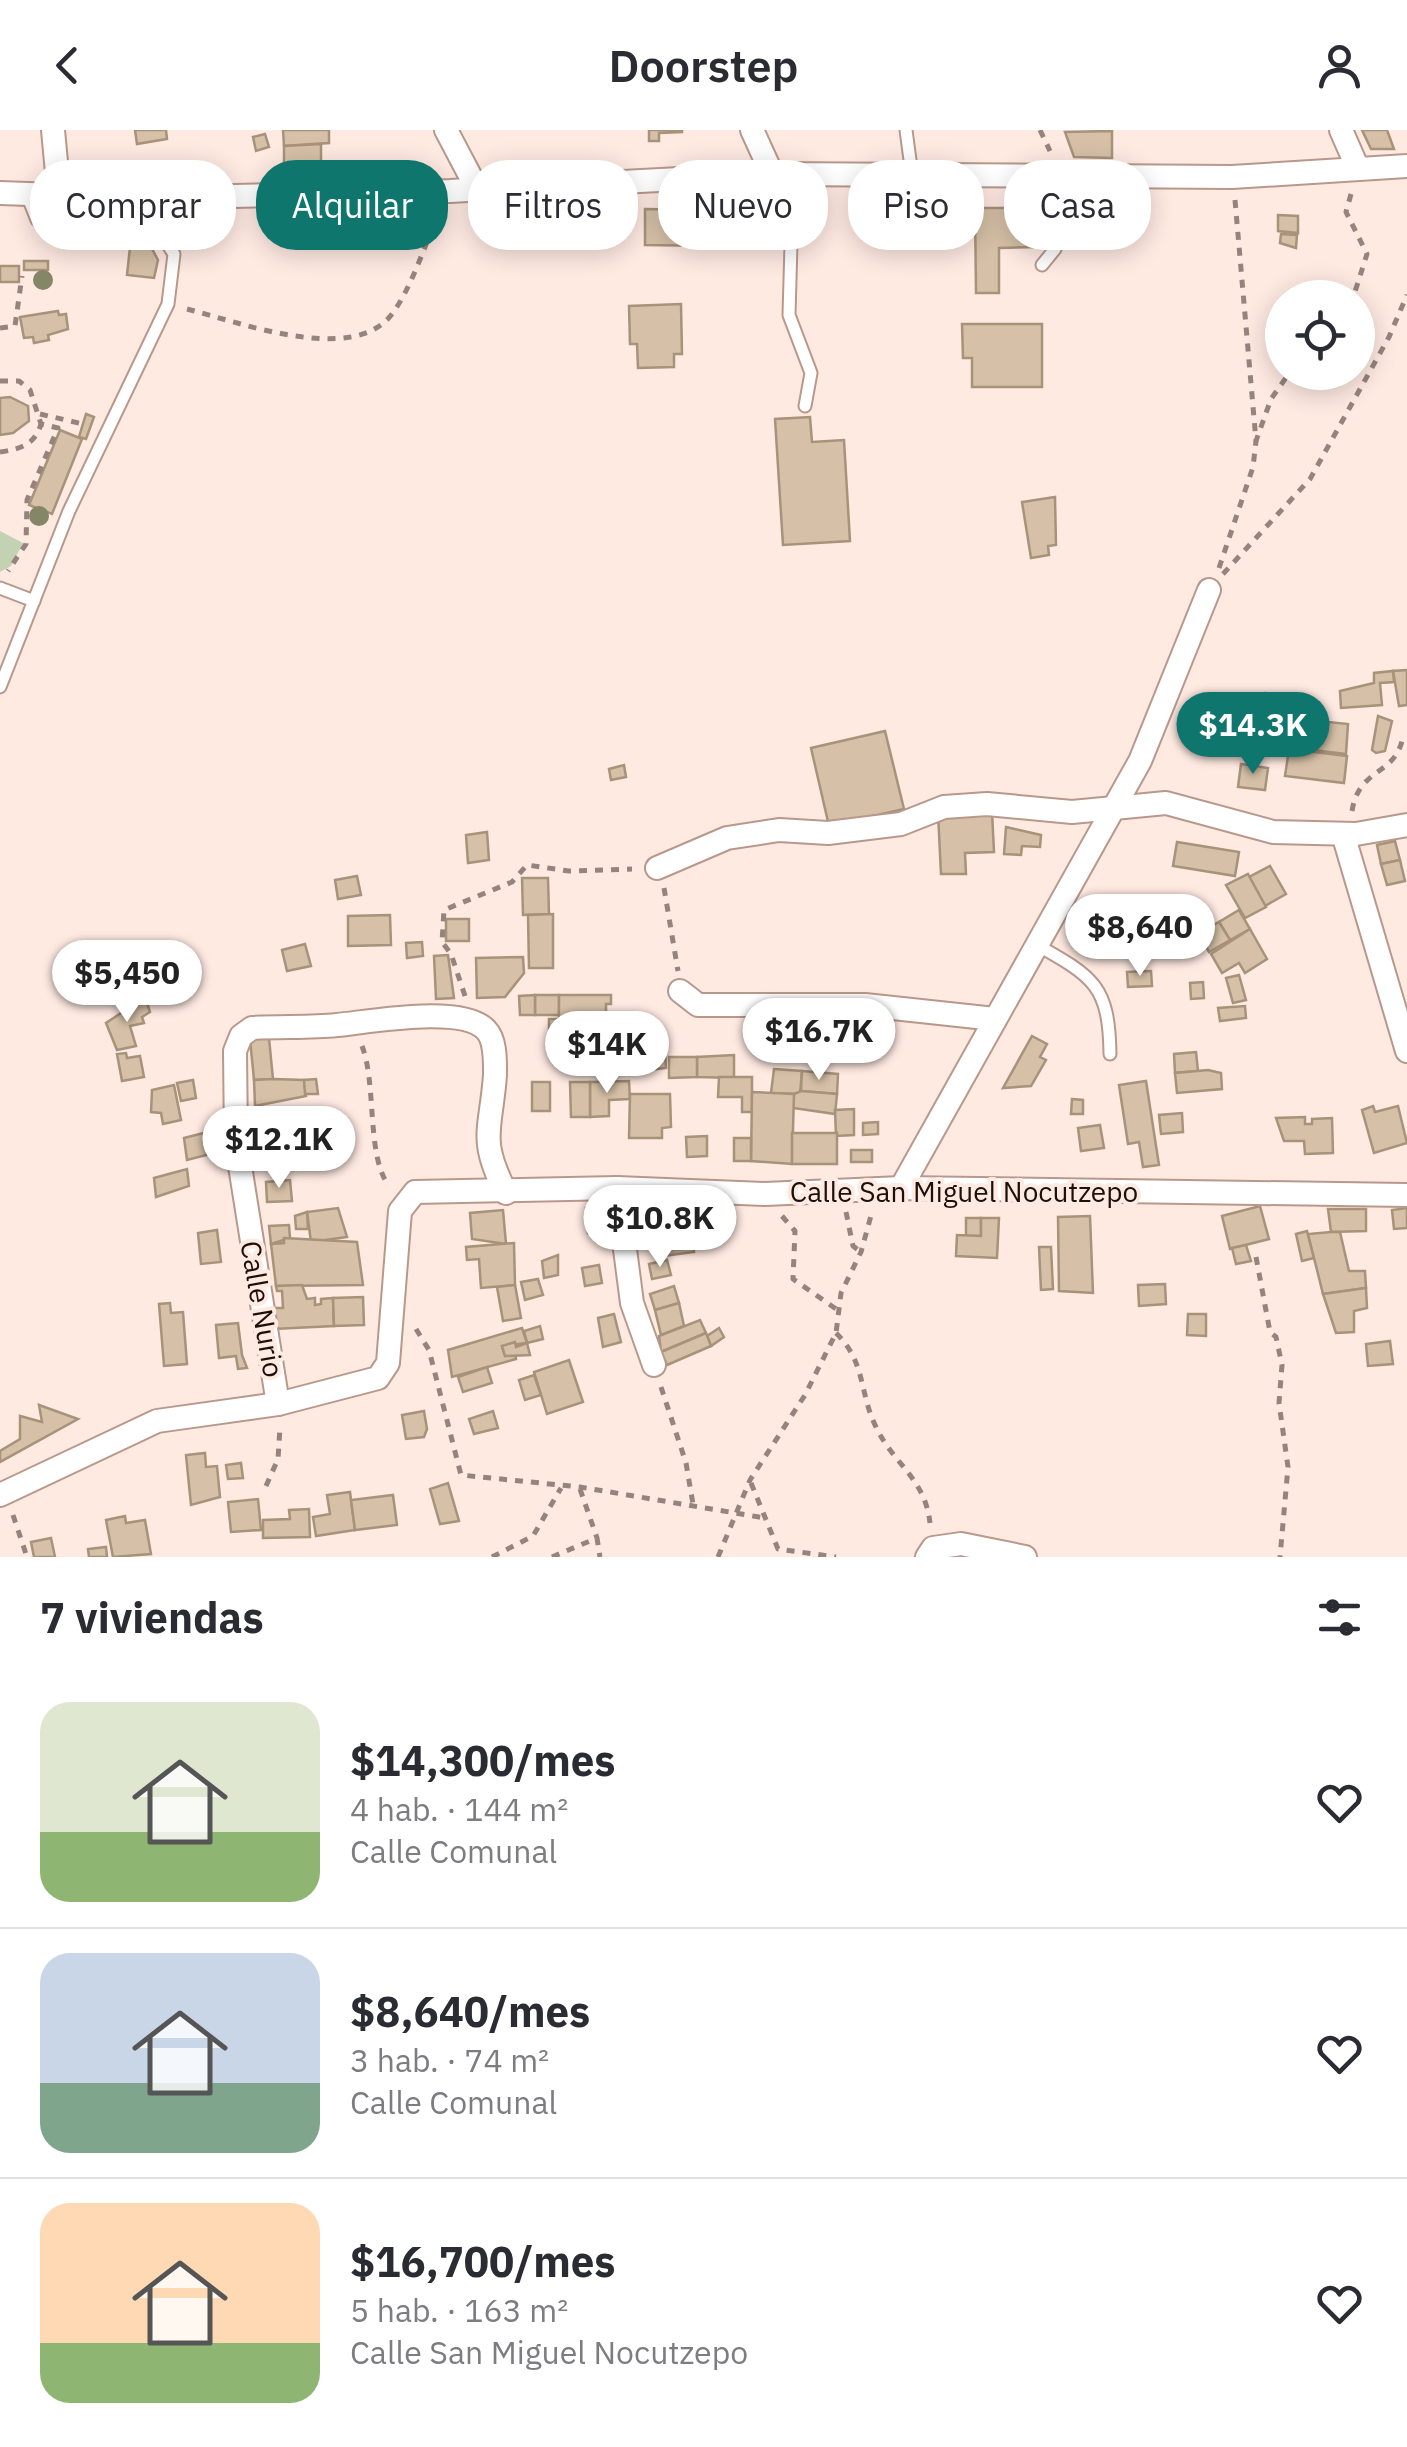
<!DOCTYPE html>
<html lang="es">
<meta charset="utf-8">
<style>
body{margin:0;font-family:"IBM Plex Sans",sans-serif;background:#f2f2f3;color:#2b2b33;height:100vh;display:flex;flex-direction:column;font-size:38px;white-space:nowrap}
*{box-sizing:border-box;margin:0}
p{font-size:32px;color:#7c7c81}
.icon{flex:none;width:55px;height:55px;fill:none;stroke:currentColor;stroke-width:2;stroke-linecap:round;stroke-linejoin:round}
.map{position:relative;height:1427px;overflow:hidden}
.side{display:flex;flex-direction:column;background:#fff;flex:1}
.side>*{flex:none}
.guide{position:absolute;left:30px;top:30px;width:1348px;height:90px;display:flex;gap:20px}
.fabs{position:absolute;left:1265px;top:150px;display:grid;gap:20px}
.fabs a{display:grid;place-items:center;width:110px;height:110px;border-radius:50%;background:#fff;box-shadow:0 5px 25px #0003;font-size:50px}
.price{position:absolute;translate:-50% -85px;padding:0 22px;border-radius:35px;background:#fff;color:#222;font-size:32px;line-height:65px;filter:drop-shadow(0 2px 5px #0008)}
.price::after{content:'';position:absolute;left:50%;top:60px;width:30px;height:22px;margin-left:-15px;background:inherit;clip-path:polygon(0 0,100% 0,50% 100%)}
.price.current{background:#0f766e;color:#fff}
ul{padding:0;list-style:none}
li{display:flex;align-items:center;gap:30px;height:250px;padding:0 40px}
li+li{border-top:2px solid #e1e1e2}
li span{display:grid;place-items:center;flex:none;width:280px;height:200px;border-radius:30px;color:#555}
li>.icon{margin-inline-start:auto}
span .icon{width:120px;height:120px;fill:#fffc;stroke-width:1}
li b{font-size:42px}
h2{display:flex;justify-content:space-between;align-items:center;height:120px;padding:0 40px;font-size:42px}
.pill{padding:0 35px;border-radius:40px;background:#fff;box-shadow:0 5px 25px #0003;font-size:35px;line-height:90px}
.pill.current{background:#0f766e;color:#fff}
header{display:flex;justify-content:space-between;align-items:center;height:130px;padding:0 40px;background:#fff;font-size:45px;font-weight:600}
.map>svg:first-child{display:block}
.green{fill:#c2d2b2}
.building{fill:#d6c0a7;stroke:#a7927a;stroke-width:2.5}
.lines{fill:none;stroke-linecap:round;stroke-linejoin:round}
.service-casing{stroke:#b9988c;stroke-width:15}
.minor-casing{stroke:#b9988c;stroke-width:26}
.path{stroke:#95847e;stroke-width:5;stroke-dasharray:8 8;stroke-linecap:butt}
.service{stroke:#fff;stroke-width:11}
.minor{stroke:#fff;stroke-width:22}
.tree{fill:#858667}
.labels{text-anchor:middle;stroke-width:8;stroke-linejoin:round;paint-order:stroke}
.street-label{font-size:28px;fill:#1b100c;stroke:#ffeae2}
</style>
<header><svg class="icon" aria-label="back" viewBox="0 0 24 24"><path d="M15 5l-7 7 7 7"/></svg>Doorstep<svg class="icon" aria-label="person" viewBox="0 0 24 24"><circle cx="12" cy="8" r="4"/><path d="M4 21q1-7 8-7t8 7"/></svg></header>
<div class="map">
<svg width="1407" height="1427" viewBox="0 0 1407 1427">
<rect width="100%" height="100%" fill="#ffeae2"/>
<polygon class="green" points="0,401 23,413 11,436 0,442"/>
<g class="building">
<polygon points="135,0 166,0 167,9 137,14"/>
<polygon points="283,0 329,0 329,13 284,16"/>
<polygon points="649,0 682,0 682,2 659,3 659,11 649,11"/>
<polygon points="1362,0 1387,0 1394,19 1371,19"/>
<polygon points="1112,1 1112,28 1074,27 1065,2"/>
<polygon points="265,4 269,17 256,21 253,7"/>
<polygon points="321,14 321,32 284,34 284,16"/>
<polygon points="975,78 1038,78 1038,117 999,118 999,163 976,163"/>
<polygon points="548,79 581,79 586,114 552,117"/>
<polygon points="645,79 782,81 781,117 645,115"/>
<polygon points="1278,85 1298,86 1298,103 1278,101"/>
<polygon points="1281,104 1297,105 1296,118 1280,113"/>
<polygon points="130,117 151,117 158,130 154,148 127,145"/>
<rect x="24" y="131" width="24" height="9"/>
<rect x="0" y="136" width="19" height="16"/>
<polygon points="681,174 682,224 674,224 674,237 638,238 637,214 630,214 629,176"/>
<polygon points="58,181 59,185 66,184 68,199 48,205 49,210 34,213 33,207 24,208 20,187"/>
<polygon points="962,194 1042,194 1042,257 972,257 972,228 963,228"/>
<polygon points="10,267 28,276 29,291 13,303 0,305 0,268"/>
<polygon points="86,284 94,287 86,309 79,307"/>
<polygon points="810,287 812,312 844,310 850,411 783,415 775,289"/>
<polygon points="60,300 82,309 52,384 29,375"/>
<polygon points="1055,367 1056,415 1048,416 1049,425 1031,428 1022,372"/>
<polygon points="1407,540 1407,575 1399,576 1393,541"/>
<polygon points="1393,541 1394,552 1380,553 1382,575 1341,578 1340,561 1374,553 1374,543"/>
<polygon points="1265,563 1272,583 1251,591 1244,570"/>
<polygon points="1378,586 1392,591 1385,621 1376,623 1372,620"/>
<polygon points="1291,588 1348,594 1346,624 1288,617"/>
<polygon points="885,601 904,679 829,696 811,618"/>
<polygon points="1289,619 1347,626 1344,653 1285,646"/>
<polygon points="1241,634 1268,638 1265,660 1238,657"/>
<polygon points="624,635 626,647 611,650 609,639"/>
<polygon points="992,681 994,722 965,723 966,744 941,744 938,683"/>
<polygon points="1006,697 1041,705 1040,717 1022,716 1021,725 1004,724"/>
<polygon points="487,702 489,730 468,733 466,705"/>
<polygon points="1395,711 1400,730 1381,734 1377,715"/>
<polygon points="1177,712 1239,722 1235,746 1173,736"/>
<polygon points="1400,730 1405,751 1387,755 1381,734"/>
<polygon points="1270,736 1286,764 1265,776 1249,747"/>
<polygon points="1248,744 1266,777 1245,788 1226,755"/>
<polygon points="357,746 361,765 338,769 335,750"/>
<polygon points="522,748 548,748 549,784 523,785"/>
<polygon points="1239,780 1250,799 1230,810 1219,792"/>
<polygon points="553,784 553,838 529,838 528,785"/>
<polygon points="390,785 391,815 348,816 348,786"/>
<rect x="446" y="789" width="23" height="22"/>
<polygon points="1219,792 1230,810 1209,822 1199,803"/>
<polygon points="1250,799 1267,829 1245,843 1239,833 1222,843 1211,824"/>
<polygon points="422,812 423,826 407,828 406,813"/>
<polygon points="305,814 311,836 287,841 282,820"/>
<polygon points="448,825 454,868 436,869 434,826"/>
<polygon points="523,827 524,843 505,867 477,868 476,828"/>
<polygon points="1151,841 1152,856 1128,857 1127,842"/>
<polygon points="1239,845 1246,870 1233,873 1226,848"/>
<polygon points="1203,852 1204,868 1191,869 1190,853"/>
<rect x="535" y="865" width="24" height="20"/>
<polygon points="535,865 535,885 520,885 519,866"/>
<polygon points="559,865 611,865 611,874 606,874 606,886 579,886 583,889 583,900 549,901 549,889 559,889"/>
<polygon points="145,867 150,882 142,887 144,893 130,896 136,916 117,920 106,893"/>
<polygon points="1245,876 1246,888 1220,891 1218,878"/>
<polygon points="647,904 664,904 666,938 649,940"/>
<polygon points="1032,906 1047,914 1040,927 1046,930 1031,956 1003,958"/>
<polygon points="269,908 273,949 254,950 250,909"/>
<polygon points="576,909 609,909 610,930 576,930"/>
<polygon points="1196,922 1198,941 1175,943 1174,924"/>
<polygon points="126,923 127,928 140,926 144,947 122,951 117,924"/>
<polygon points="734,925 734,948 697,947 697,927"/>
<polygon points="669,927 697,927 697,947 669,948"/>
<polygon points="774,939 802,941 800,964 771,963"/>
<polygon points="1208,940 1221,943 1222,959 1177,963 1175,943"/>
<polygon points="802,941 838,944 837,964 801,961"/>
<polygon points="719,947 752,947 752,982 742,982 742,967 718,967"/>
<polygon points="273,949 304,950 306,966 255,976 254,950"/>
<polygon points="316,949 318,964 305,964 304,950"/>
<polygon points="193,950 196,968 181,971 177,953"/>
<polygon points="629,951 630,969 609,970 609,986 590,987 590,952"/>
<polygon points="1146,951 1159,1035 1143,1037 1139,1012 1128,1014 1119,955"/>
<rect x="532" y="952" width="18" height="29"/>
<polygon points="570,952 590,952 590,987 571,987"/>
<polygon points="174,955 181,990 163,994 161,983 151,982 152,960"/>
<polygon points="801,961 837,964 835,984 793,978 794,964"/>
<polygon points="752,962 794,964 792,1034 751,1031"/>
<polygon points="630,964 670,964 671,997 662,998 662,1008 629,1008"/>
<polygon points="1072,969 1083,970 1083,984 1071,984"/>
<polygon points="1373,976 1375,982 1398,976 1407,1013 1374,1023 1362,980"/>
<polygon points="854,979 854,1005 836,1006 835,980"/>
<polygon points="1182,983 1183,1002 1161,1004 1159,985"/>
<polygon points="1305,987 1305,994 1312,994 1312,989 1332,988 1333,1023 1305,1024 1304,1011 1284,1011 1276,988"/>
<polygon points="295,991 312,991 312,1008 331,1007 331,1034 285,1035 285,1009 295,1001"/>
<rect x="312" y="991" width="28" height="17"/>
<polygon points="878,992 878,1004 863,1005 863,993"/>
<polygon points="1100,995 1104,1018 1081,1021 1078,998"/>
<polygon points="219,999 222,1021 187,1030 184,1008"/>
<rect x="792" y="1003" width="45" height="31"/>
<polygon points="707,1006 707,1026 687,1027 686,1007"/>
<rect x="734" y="1008" width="17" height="23"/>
<rect x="851" y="1020" width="21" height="12"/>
<polygon points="187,1039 189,1056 156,1067 154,1048"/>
<polygon points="290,1050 292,1071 267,1072 266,1052"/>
<polygon points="1260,1076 1269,1109 1230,1119 1222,1086"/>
<polygon points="603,1077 604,1102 588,1103 586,1078"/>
<polygon points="338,1078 347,1107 311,1112 307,1082"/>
<polygon points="1407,1078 1407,1098 1394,1099 1392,1080"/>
<polygon points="1328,1079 1366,1079 1366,1101 1331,1102"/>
<polygon points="503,1080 506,1114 472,1109 470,1083"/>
<polygon points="307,1082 308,1099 296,1099 295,1086"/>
<polygon points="1090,1086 1093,1163 1059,1161 1058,1087"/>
<rect x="966" y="1088" width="15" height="18"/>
<polygon points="981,1088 999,1088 997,1128 956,1126 957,1105 981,1106"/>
<polygon points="690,1093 692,1108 662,1112 660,1098"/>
<polygon points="289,1095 290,1108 271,1114 269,1096"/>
<polygon points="217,1100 221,1132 201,1134 198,1103"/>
<polygon points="1307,1101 1314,1128 1302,1131 1296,1104"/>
<polygon points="1331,1102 1340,1102 1349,1141 1365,1141 1366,1158 1323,1164 1308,1104"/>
<polygon points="284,1108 357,1112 363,1155 276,1156 271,1114 284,1113"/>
<polygon points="692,1108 694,1122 663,1126 662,1112"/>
<polygon points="514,1113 515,1155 481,1158 479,1129 467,1130 466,1117"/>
<polygon points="1246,1115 1251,1131 1236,1134 1232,1118"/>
<polygon points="1039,1117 1051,1117 1053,1159 1041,1160"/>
<polygon points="558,1125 558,1145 544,1148 542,1131"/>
<polygon points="667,1130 671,1145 652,1149 649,1134"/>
<polygon points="599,1135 602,1153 585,1156 582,1138"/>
<polygon points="538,1149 543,1165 525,1170 521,1152"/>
<polygon points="1165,1154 1166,1174 1139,1176 1138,1155"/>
<polygon points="302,1155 307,1169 315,1168 315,1175 321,1174 321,1169 333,1168 334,1196 274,1199 273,1178 283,1178 282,1161 277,1161 276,1156"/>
<polygon points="515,1155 521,1188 503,1191 497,1157"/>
<polygon points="674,1156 679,1173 655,1180 650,1164"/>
<polygon points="1366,1158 1367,1178 1354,1181 1354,1202 1336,1203 1323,1164"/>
<polygon points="363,1167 364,1195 334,1196 333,1168"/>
<polygon points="170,1173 171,1183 183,1182 187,1234 164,1236 159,1174"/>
<polygon points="679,1173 684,1196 661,1205 655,1180"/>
<polygon points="614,1184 621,1212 603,1217 598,1188"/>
<polygon points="1188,1184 1206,1184 1206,1206 1187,1205"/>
<polygon points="700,1190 706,1203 661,1222 659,1206"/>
<polygon points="238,1193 242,1225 247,1238 238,1239 236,1226 219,1228 216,1195"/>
<polygon points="540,1196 543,1209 527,1213 524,1201"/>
<polygon points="522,1198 527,1213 502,1216 505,1226 515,1223 516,1229 452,1247 448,1220"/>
<polygon points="719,1198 724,1207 711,1216 707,1206"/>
<polygon points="706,1203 711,1216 667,1235 661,1222"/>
<polygon points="1390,1211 1393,1234 1368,1236 1366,1214"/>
<polygon points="515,1212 516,1217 527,1213 530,1225 505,1226 502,1216"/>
<polygon points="569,1230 583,1272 547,1284 534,1242"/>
<polygon points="487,1237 492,1253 463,1262 458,1247"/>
<polygon points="534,1245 541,1265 525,1270 519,1250"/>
<polygon points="39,1275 78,1289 0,1332 0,1321 20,1309 20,1286 42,1292"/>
<polygon points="424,1281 427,1299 424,1307 406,1309 402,1285"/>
<polygon points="493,1281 498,1298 474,1304 469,1289"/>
<polygon points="205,1323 206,1337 217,1336 220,1367 191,1375 186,1325"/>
<polygon points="241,1333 243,1348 228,1349 226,1335"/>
<polygon points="448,1353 459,1391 440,1394 430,1359"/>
<polygon points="350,1362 355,1400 316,1406 313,1387 330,1384 327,1365"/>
<polygon points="393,1365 397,1395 355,1400 351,1370"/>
<polygon points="258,1369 261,1400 231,1402 228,1372"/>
<polygon points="309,1379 310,1407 263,1408 263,1390 290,1389 289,1380"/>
<polygon points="125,1386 126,1393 145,1390 151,1424 113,1427 106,1390"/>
<polygon points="51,1408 55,1427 34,1427 31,1412"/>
<polygon points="106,1417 107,1427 89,1427 88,1419"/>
</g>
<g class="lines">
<g class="service-casing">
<g id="service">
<polyline points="906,0 912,45"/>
<polyline points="793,44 789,185 811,243 805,276"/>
<polyline points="1042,135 1055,119 1070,46"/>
<polyline points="0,458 34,471"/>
<polyline points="0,557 69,381 168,174 174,124 160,103 50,96 37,90 27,65"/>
<path d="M 1037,815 C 1094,847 1109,856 1110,924"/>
</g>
</g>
<g class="minor-casing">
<g id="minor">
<polyline points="53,0 59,64"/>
<polyline points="446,0 476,57"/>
<polyline points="752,0 772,44"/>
<polyline points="1341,0 1358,39"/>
<polyline points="0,63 142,68 450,61 772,44 1232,47 1407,36"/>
<polyline points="1343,704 1407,921"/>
<polyline points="657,738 727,708 779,700 828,703 901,694 944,677 987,674 1072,682 1166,673 1273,702 1356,704 1407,695"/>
<polyline points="680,861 698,875 865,875 995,889"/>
<polyline points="617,1058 632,1173 654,1235"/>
<polyline points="901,1058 1140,631 1209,460"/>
<path d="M 278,1274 L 236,1011 L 235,921 L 241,906 L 252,898 C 280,896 309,898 337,895 C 369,892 463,874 486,900 C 496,910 495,932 495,945 C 491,1001 478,1008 506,1063"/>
<polyline points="0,1365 157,1291 278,1274 378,1248 388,1233 400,1081 415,1062 617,1058 765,1064 901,1058 1407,1065"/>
<polyline points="927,1427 933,1418 961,1414 1025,1427"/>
</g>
</g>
<g class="path">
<polyline points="1040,0 1050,21"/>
<polyline points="1351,64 1346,82 1367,124 1353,168"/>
<polyline points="1235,70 1256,311 1271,269 1290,242"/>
<path d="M 187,179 C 239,192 353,236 392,184 C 412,157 424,116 438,86"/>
<polyline points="0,198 15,196 22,146"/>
<polyline points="0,251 19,251 30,260 41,294 58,298 27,370 26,414 8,441"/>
<polyline points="40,284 83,294"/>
<path d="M 0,322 C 20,319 35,315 41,294"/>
<polyline points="1219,438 1253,337 1256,311"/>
<polyline points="1223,444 1310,349 1389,207 1407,165"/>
<path d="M 1352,681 C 1359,638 1393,646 1402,611"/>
<polyline points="664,758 678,841"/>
<polyline points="465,866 451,824 442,812 444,780 512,752 527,735 569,741 632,739"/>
<path d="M 362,916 C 377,955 366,1026 389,1056"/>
<polyline points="846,1082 853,1116 861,1122"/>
<polyline points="782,1086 795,1101 793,1149 839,1181"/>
<polyline points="1256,1127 1270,1202 1276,1207 1282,1235 1279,1273 1288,1337 1280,1427"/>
<polyline points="416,1199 429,1220 461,1345 580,1357 765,1388"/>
<path d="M 836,1203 C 866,1232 859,1263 876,1297 C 894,1335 925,1348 930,1393"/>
<polyline points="661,1257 686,1333 694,1380"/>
<polyline points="751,1353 778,1419 836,1427"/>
<polyline points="266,1356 278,1329 280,1297"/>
<polyline points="580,1359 597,1408"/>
<polyline points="13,1385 27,1427"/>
<polyline points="492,1427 533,1406 561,1358"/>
<polyline points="552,1427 597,1408 600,1427"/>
<polyline points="718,1427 750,1350 805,1265 836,1203 841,1163 861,1122 872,1082"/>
</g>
<use href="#service" class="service"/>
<use href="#minor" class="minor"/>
</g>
<g class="tree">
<circle cx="43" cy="150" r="10"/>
<circle cx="39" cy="386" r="10"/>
</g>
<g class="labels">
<g class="street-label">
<text x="964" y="1072">Calle San Miguel Nocutzepo</text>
<text transform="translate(262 1179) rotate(80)" y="10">Calle Nurio</text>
</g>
</g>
</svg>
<div class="fabs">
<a><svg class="icon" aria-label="locate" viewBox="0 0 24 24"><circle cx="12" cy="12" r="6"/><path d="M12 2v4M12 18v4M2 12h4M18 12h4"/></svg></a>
</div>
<b class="price current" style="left:1253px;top:647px">$14.3K</b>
<b class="price" style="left:1140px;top:849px">$8,640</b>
<b class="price" style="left:127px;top:895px">$5,450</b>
<b class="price" style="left:819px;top:953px">$16.7K</b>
<b class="price" style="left:607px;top:966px">$14K</b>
<b class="price" style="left:279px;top:1061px">$12.1K</b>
<b class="price" style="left:660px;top:1140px">$10.8K</b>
<div class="guide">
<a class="pill">Comprar</a>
<a class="pill current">Alquilar</a>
<a class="pill">Filtros</a>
<a class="pill">Nuevo</a>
<a class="pill">Piso</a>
<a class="pill">Casa</a>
</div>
</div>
<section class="side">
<h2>7 viviendas<svg class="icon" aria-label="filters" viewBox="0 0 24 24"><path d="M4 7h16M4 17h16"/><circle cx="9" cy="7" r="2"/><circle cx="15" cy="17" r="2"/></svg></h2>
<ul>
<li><span style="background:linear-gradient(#dfe7d0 65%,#8fb573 0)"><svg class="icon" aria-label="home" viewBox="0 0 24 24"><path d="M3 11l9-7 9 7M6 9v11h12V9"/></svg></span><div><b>$14,300/mes</b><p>4 hab. · 144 m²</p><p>Calle Comunal</p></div><svg class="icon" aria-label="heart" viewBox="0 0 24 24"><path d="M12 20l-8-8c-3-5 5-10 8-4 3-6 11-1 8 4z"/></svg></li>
<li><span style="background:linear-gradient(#c9d6e8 65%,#7fa58c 0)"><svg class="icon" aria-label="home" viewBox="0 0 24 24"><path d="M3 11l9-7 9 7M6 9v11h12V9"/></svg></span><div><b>$8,640/mes</b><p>3 hab. · 74 m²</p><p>Calle Comunal</p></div><svg class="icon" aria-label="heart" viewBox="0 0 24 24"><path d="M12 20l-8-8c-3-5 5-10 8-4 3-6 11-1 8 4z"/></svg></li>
<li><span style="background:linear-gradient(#ffd9b3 70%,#8fb573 0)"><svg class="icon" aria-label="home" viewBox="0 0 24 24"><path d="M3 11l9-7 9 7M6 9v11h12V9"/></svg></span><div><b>$16,700/mes</b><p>5 hab. · 163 m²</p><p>Calle San Miguel Nocutzepo</p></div><svg class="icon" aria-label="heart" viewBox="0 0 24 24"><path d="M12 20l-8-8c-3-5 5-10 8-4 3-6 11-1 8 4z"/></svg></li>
</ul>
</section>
